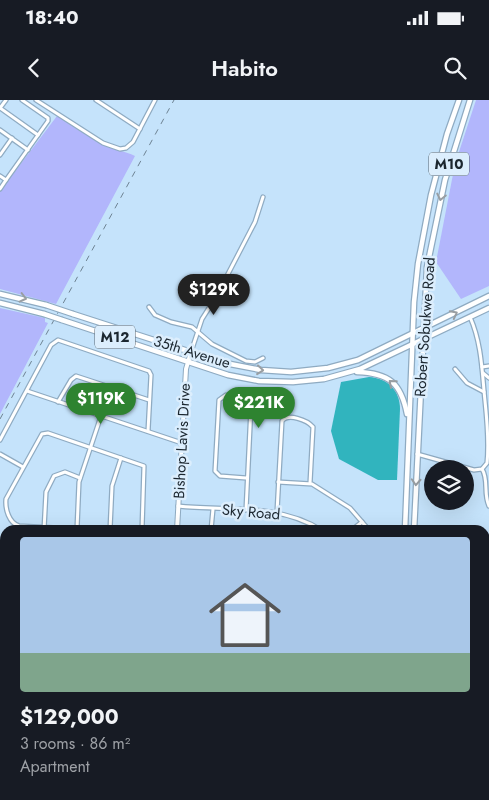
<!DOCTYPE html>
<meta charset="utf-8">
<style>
body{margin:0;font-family:Jost,sans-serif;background:#20242c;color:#f1f3f6;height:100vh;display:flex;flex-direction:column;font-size:19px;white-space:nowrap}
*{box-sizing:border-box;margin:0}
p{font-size:16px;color:#9ea1a6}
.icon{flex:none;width:28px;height:28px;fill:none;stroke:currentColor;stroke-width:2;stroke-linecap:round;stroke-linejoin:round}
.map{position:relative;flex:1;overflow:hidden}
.panel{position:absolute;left:0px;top:425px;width:490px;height:275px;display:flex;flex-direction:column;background:#171b24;border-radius:15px 15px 0 0;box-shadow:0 5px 20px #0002}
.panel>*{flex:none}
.fabs{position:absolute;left:424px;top:360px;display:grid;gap:10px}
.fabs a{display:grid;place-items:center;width:50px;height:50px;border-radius:50%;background:#171b24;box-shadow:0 5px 20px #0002;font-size:25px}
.price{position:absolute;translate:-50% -42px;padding:0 11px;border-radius:18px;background:#2e8330;color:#fff;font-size:16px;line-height:32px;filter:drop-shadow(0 1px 2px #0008)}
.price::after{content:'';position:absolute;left:50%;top:30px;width:15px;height:11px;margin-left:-8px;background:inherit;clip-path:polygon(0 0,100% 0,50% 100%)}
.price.current{background:#222;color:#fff}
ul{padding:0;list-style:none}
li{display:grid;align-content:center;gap:10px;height:265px;padding:0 20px}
li span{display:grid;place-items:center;height:155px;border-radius:5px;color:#555}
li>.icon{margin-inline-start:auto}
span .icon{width:90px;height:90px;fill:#fffc;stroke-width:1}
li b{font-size:21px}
.status{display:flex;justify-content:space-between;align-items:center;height:35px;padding:0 25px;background:#171b24;direction:ltr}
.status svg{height:14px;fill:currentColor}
header{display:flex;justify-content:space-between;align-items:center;height:65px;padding:0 20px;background:#171b24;font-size:22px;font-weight:600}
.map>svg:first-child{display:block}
.green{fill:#b2b6fc}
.water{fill:#31b4be}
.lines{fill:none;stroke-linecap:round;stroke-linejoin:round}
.stream{stroke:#31b4be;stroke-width:1}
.minor-casing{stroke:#8fabc2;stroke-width:5.5}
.tertiary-casing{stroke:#8fabc2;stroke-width:6}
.primary-casing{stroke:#8fabc2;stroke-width:7}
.minor{stroke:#fff;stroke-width:3}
.tertiary{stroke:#fff;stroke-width:4}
.primary{stroke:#fff;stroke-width:4.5}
.rail{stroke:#6e8393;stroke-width:1;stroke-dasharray:6 6;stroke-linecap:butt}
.primary-bridge-casing{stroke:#8fabc2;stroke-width:7;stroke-linecap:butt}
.primary-bridge{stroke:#fff;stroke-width:4.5}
.oneway{stroke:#999ea2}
.labels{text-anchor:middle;stroke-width:5;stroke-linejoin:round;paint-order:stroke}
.shield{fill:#dceefd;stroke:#56636e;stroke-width:1}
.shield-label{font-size:14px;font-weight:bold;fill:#1c2730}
.street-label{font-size:15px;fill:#1c2730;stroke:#dceefd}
</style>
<div class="status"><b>18:40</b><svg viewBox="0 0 49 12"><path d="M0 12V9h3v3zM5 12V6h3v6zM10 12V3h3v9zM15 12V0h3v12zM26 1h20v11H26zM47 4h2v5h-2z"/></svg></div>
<header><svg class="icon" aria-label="back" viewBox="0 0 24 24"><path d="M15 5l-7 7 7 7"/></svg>Habito<svg class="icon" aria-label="search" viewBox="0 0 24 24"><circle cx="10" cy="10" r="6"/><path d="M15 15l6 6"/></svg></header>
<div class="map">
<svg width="489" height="700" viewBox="0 0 489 700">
<rect width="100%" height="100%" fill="#c5e3fb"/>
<g class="green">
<polygon points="476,0 489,0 489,186 461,199 436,162 455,64"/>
<path d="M 57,16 C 73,26 88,37 105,45 C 115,50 125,51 135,56 L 56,204 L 0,189 L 0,91 Z"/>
<polygon points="0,208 45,218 45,222 48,223 0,314"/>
</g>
<path class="water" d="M 369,277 C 387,278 400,290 400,309 L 397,380 L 378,380 L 339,359 L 331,331 L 341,282 Z"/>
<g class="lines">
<polyline class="stream" points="415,700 415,695"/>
<g class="minor-casing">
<g id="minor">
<polyline points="36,0 103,43 120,49 126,48 133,42 155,0"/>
<polyline points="96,0 140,29"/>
<polyline points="0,8 38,35"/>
<polyline points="0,8 6,0"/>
<polyline points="0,30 28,50"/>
<polyline points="0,55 12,38"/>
<polyline points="0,76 6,80 48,21 48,18 22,0"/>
<polyline points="0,89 6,80"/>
<polyline points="149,207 155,215 171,222 192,227 212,244 246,261 255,262 263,258"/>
<polyline points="191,252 202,219 216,197 255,122 263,97"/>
<polyline points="482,267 489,266"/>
<polyline points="455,269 467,283 484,292"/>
<polyline points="483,273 489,278"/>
<polyline points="27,291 182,343"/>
<polyline points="58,302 71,280 76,276 149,300"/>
<polyline points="0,340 51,245 58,240 149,271 151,275 148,331"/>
<polyline points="0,354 23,367"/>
<path d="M 417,354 L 474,370 L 482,369 L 487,363 C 489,344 487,320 485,301 C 482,273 482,244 470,217"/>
<path d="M 482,369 C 489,380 483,393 489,406"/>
<polyline points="278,382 312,384 350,408 369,430"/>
<path d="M 178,406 C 226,411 279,403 321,430"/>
<polyline points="246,410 251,307 247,302 226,295 219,300 215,371 220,376 246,378"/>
<path d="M 277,412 L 282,321 C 288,313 307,320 313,327 L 310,383"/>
<polyline points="77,429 79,382 101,316"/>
<polyline points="44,430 46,392 54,376 65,372 80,378"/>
<path d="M 97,430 L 19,426 C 9,423 5,409 6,399 L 42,334 L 48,333 L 144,366 L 142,430"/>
<polyline points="110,430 112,386 121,358"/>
<polyline points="211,430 213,409"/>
<polyline points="352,430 362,422"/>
<polyline points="0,457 5,457"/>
<polyline points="0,477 5,490"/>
<polyline points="0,499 5,497"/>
<polyline points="0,533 5,531"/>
<polyline points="0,577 5,589"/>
<polyline points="0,641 5,639"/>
<polyline points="0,689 8,700"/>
<polyline points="59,695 65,700"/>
<polyline points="270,695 324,700"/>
<polyline points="214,700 215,695"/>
<polyline points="343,700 343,695"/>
</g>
</g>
<g class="tertiary-casing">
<g id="tertiary">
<polyline points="177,430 186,269 191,252"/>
<polyline points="50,700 55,695"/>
</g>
</g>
<g class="primary-casing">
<g id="primary">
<polyline points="0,194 46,205"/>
<polyline points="0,203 44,214"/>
<polyline points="73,214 225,263 261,270 291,272 328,268 358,260 489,196"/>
<polyline points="62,220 228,275 259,281 293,282 324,279 360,269 489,208"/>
<path d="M 357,272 C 389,273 401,283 407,314"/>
<polyline points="405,430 414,202 418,164 431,95 447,34 459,0"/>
<polyline points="414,430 427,167 445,80 470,0"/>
<polyline points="393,700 393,695"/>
<polyline points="402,700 402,695"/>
</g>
</g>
<use href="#minor" class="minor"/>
<use href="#tertiary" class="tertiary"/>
<use href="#primary" class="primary"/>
<polyline class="rail" points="0,319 174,0"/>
<g class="primary-bridge-casing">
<g id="primary-bridge">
<polyline points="46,205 73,214"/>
<polyline points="44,214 62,220"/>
</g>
</g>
<use href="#primary-bridge" class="primary-bridge"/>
</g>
<defs><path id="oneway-chevron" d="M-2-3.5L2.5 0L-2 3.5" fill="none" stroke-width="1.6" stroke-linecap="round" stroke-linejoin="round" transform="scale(1.25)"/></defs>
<g class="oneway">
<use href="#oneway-chevron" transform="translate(441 97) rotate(102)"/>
<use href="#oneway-chevron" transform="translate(23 198) rotate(14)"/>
<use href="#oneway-chevron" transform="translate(454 214) rotate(-27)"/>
<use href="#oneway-chevron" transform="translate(260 270) rotate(6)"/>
<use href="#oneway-chevron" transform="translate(392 283) rotate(-139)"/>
<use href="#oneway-chevron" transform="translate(416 382) rotate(93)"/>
</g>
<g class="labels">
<g class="shield">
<rect x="429" y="52.5" width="40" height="23" rx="4"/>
<rect x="95" y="225.5" width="40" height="23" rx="4"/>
</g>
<g class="shield-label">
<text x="449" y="69">M10</text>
<text x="115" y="242">M12</text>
</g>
<g class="street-label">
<text transform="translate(425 227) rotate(-86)" y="5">Robert Sobukwe Road</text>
<text transform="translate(192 252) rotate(17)" y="5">35th Avenue</text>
<text transform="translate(182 341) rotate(-87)" y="5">Bishop Lavis Drive</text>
<text transform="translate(251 412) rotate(5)" y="5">Sky Road</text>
</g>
</g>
</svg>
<div class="fabs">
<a><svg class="icon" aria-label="layers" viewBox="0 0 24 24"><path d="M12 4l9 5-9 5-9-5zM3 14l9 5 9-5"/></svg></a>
</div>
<b class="price current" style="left:214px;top:216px">$129K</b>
<b class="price" style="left:101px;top:325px">$119K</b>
<b class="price" style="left:259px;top:329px">$221K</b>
<section class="panel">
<ul>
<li><span style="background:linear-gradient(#a9c7e8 75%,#7fa58c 0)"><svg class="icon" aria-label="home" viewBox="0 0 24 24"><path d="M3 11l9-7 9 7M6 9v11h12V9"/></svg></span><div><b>$129,000</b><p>3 rooms · 86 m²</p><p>Apartment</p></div></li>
</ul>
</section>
</div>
